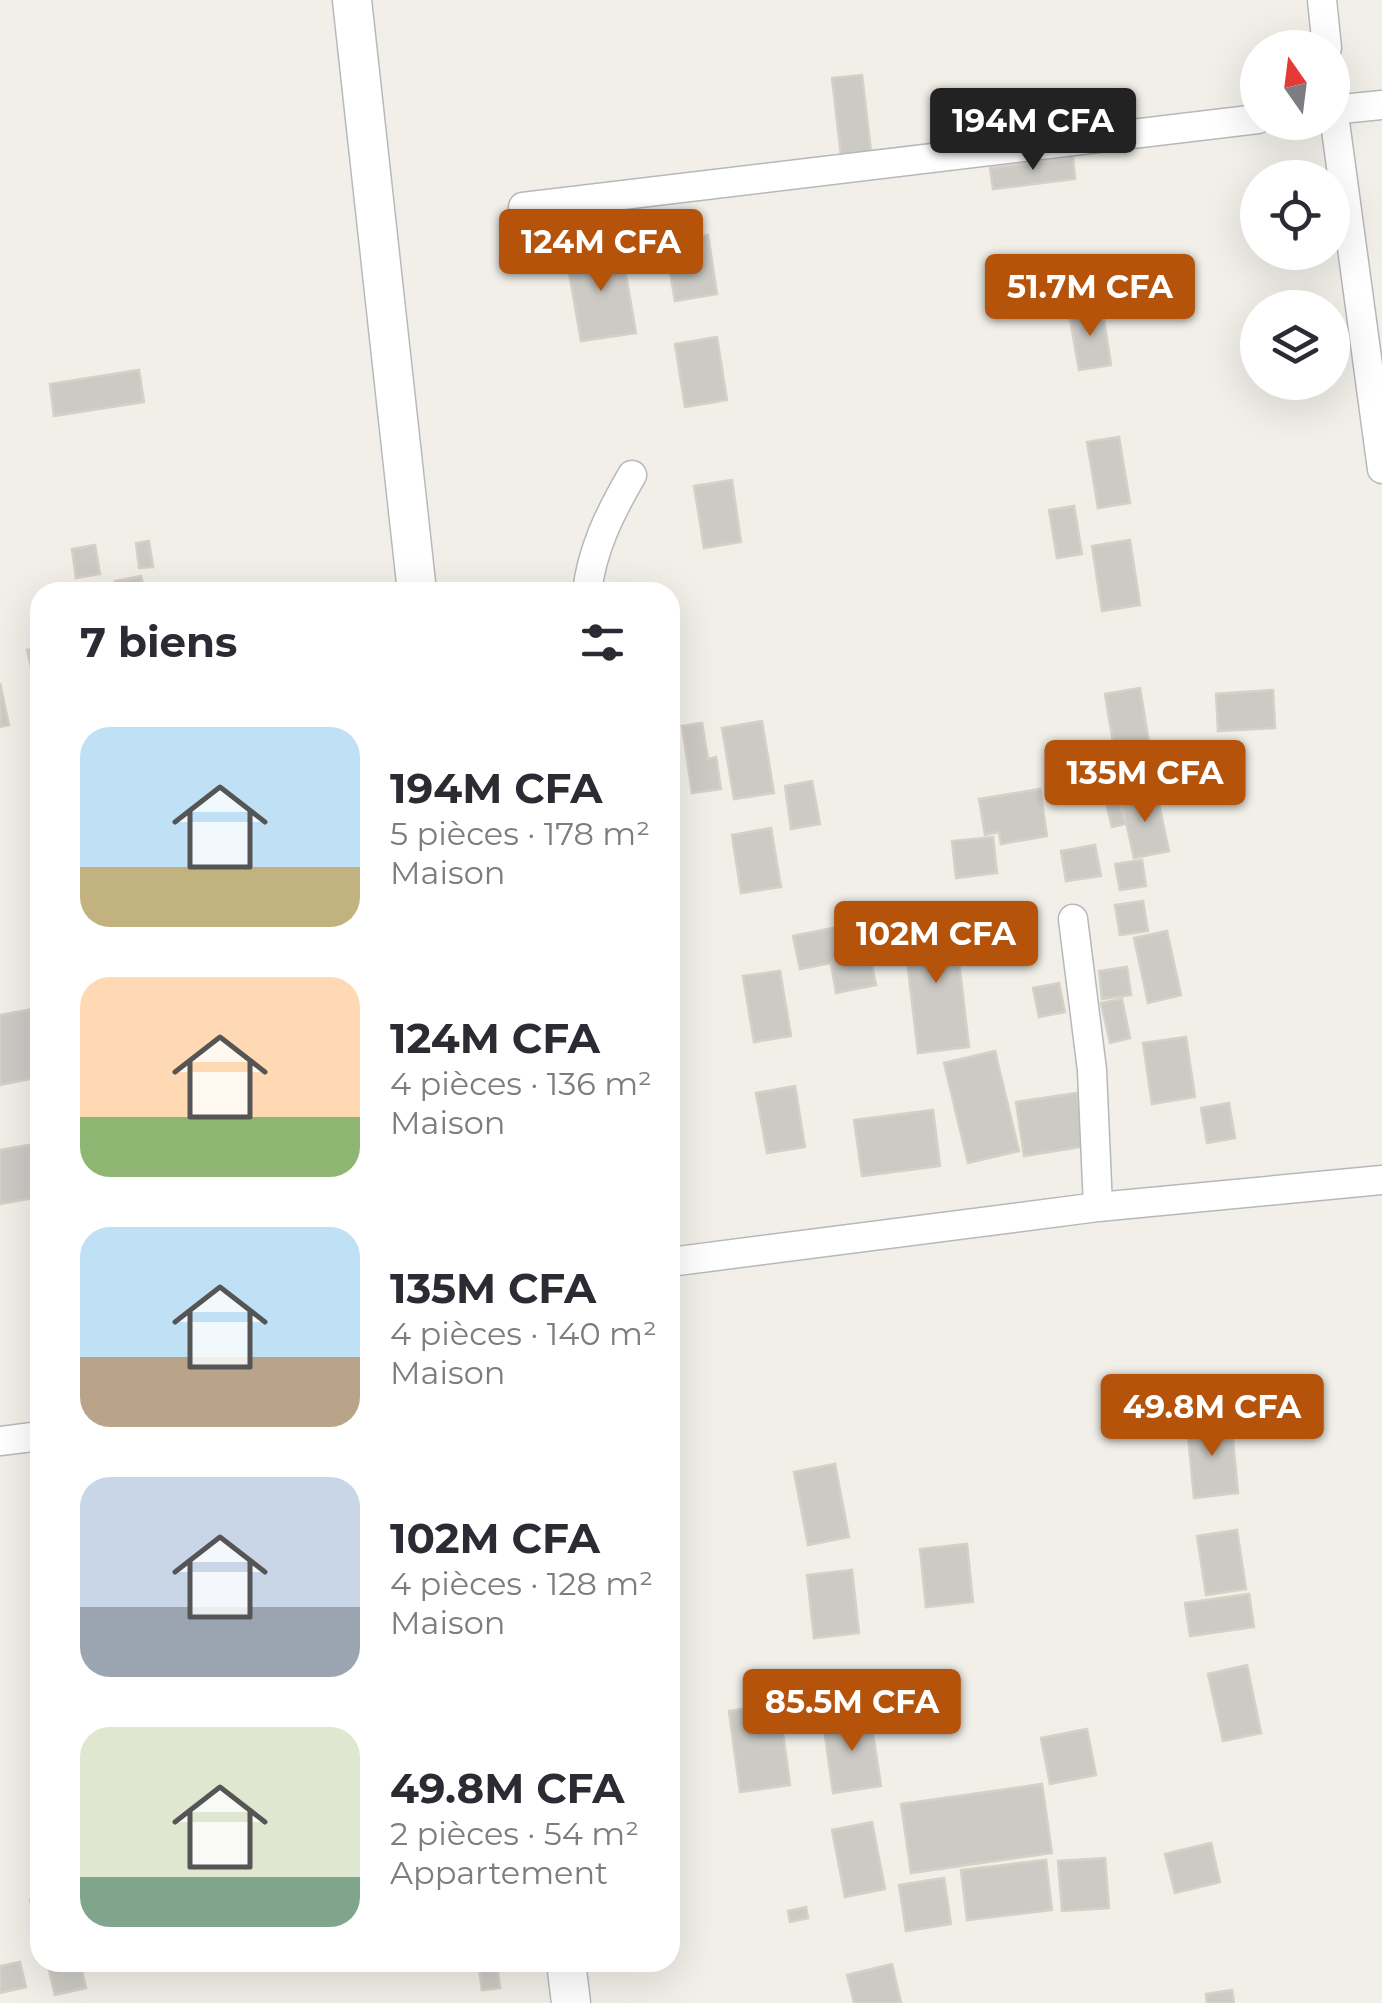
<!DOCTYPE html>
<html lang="fr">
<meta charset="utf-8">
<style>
:root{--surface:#fff;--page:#f2f2f3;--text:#2b2b33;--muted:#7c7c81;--accent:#b45309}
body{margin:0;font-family:Montserrat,sans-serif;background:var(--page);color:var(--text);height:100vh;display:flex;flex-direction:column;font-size:38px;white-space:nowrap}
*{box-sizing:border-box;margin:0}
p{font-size:32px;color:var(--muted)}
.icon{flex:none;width:55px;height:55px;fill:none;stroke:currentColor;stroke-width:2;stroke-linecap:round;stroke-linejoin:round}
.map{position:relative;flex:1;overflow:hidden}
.details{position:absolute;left:30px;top:582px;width:650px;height:1390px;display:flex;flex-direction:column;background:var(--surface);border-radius:30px;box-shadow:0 10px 40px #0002}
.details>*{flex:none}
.needle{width:65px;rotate:346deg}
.controls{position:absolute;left:1240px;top:30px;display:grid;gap:20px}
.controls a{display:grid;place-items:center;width:110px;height:110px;border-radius:50%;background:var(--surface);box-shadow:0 10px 40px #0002;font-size:50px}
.price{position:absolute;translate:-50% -85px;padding:0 22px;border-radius:10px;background:var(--accent);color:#fff;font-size:32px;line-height:65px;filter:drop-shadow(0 2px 5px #0008)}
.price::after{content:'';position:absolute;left:50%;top:60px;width:30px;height:22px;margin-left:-15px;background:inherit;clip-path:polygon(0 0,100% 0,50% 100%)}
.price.selected{background:#222;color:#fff}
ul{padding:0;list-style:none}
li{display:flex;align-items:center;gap:30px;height:250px;padding:0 50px}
li span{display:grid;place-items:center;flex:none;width:280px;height:200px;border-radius:30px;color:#555}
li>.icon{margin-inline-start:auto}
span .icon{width:120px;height:120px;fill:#fffc;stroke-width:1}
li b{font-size:42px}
h2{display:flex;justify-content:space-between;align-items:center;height:120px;padding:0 50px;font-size:42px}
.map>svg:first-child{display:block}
.building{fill:#cccac5;stroke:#d6d1c6;stroke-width:2.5}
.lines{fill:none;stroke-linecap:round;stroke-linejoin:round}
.street-casing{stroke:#b5b8bc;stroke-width:31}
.secondary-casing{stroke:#b6babf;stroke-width:41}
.street{stroke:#fff;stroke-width:28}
.secondary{stroke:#fff;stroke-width:38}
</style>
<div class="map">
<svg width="1382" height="2003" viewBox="0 0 1382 2003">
<rect width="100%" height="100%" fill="#f1efe8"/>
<path class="building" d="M862 75 872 160 842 164 832 78Z
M1073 158 1075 179 993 189 990 168Z
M708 235 717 294 675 301 665 243Z
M621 246 636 333 581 341 566 255Z
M1102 307 1111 365 1079 370 1069 313Z
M717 337 727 400 685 407 675 344Z
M139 370 144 402 54 416 50 384Z
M1119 437 1130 503 1098 508 1087 442Z
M732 480 741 542 704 548 694 486Z
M1074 506 1082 554 1057 558 1049 510Z
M1130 540 1140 605 1102 611 1092 546Z
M149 541 153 567 139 568 136 543Z
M95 545 100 574 76 578 72 549Z
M141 576 145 592H118L115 581Z
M40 647V704L27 650Z
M0 683 9 725 0 727Z
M1140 688 1151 755 1116 761 1105 694Z
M1273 690 1275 728 1218 731 1216 694Z
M762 721 774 793 734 799 722 728Z
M702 723 708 759 716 757 721 789 692 793 682 726Z
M812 781 820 824 791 829 785 786Z
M1040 789 1047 836 1001 844 999 832 985 835 979 799Z
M1156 791 1169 851 1134 858 1121 799Z
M1117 792 1125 824 1112 827 1104 795Z
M771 828 781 887 741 893 732 835Z
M993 837 997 873 956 878 952 841Z
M1095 845 1101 876 1066 881 1061 851Z
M1142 860 1146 886 1120 890 1115 864Z
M1143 901 1148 931 1120 935 1115 905Z
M954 920 969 1047 918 1053 903 926Z
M863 922 876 985 836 993 831 963 800 969 793 936Z
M1167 931 1181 995 1148 1003 1134 938Z
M1127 967 1131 995 1102 999 1099 971Z
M780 971 791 1036 754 1042 743 976Z
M1059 983 1065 1012 1039 1017 1033 988Z
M1122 999 1130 1038 1110 1043 1101 1003Z
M33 1009 40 1047V1077L0 1085V1015Z
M1186 1037 1195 1097 1152 1104 1143 1043Z
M995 1051 1019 1151 968 1163 944 1063Z
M795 1086 805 1147 767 1153 756 1093Z
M1077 1093 1086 1146 1024 1156 1016 1102Z
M1229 1103 1235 1138 1207 1143 1201 1108Z
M933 1110 940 1166 862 1176 854 1120Z
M40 1143V1197L0 1204V1150Z
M1231 1420 1238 1493 1194 1498 1187 1424Z
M835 1464 849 1537 808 1545 794 1472Z
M1237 1530 1246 1589 1206 1595 1197 1536Z
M967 1544 973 1602 926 1607 920 1549Z
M852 1570 859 1633 814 1638 807 1575Z
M1249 1594 1254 1627 1190 1636 1185 1603Z
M1247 1665 1261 1733 1223 1741 1208 1674Z
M779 1704 790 1785 740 1792 729 1711Z
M870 1714 881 1786 833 1793 823 1721Z
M1087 1729 1096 1775 1050 1784 1041 1738Z
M1042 1784 1052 1853 911 1873 901 1804Z
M872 1822 885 1889 845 1897 832 1830Z
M1211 1843 1220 1882 1175 1893 1165 1854Z
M1105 1858 1109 1908 1062 1911 1058 1861Z
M1046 1860 1052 1910 967 1920 961 1870Z
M944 1878 951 1924 906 1931 899 1885Z
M40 1898V1928H36L30 1900Z
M806 1907 808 1918 790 1922 788 1911Z
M20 1962 26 1987 0 1993V1966Z
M47 1962H80L86 1988 55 1995Z
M892 1964 901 2003H854L847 1975Z
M497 1966 500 1988 482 1990 479 1968Z
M1232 1990 1234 2003H1207L1206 1994Z"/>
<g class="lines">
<g class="street-casing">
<path id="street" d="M1322 0 1327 48
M1332 100 1382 469
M1332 110 1382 105
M523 207 1258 119
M587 592C592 549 610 513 632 475
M1073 919 1092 1070 1098 1207
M670 1262 1098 1207 1382 1180
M0 1441 40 1436"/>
</g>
<g class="secondary-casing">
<path id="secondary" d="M352 0 417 592
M566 1962 571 2003"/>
</g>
<use href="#street" class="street"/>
<use href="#secondary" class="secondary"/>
</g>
</svg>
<div class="controls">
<a><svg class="needle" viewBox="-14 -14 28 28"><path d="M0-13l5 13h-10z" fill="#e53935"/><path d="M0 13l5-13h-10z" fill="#7c7c81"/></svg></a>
<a><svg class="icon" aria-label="locate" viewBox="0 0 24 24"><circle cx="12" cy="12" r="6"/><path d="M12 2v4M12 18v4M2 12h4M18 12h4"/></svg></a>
<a><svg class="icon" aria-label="layers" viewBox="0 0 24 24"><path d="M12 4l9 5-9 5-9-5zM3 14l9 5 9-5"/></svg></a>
</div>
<b class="price selected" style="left:1033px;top:173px">194M CFA</b>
<b class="price" style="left:601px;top:294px">124M CFA</b>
<b class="price" style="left:1090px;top:339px">51.7M CFA</b>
<b class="price" style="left:1145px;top:825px">135M CFA</b>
<b class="price" style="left:936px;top:986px">102M CFA</b>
<b class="price" style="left:1212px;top:1459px">49.8M CFA</b>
<b class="price" style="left:852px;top:1754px">85.5M CFA</b>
<section class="details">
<h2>7 biens<svg class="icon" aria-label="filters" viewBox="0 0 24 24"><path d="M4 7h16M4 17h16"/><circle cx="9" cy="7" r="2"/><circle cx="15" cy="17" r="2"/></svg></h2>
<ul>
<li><span style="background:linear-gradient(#bfe0f5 70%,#c2b280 0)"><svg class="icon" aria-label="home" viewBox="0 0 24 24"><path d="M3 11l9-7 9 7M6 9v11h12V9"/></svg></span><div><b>194M CFA</b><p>5 pièces · 178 m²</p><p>Maison</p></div></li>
<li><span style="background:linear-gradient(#ffd9b3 70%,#8fb573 0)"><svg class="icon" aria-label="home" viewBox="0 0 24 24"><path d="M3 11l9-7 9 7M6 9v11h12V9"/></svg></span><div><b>124M CFA</b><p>4 pièces · 136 m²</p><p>Maison</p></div></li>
<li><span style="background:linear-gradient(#bfe0f5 65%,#b9a48a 0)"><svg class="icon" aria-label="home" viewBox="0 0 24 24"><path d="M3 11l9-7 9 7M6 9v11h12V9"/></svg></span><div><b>135M CFA</b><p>4 pièces · 140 m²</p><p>Maison</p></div></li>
<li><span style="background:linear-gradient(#c9d6e8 65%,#9aa5b1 0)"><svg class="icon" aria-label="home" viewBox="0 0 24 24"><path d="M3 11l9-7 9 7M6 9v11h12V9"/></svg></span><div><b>102M CFA</b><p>4 pièces · 128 m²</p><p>Maison</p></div></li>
<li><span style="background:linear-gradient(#dfe7d0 75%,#7fa58c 0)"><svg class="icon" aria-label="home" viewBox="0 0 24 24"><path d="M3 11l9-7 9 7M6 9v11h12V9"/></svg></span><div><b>49.8M CFA</b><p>2 pièces · 54 m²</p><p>Appartement</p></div></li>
</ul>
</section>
</div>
